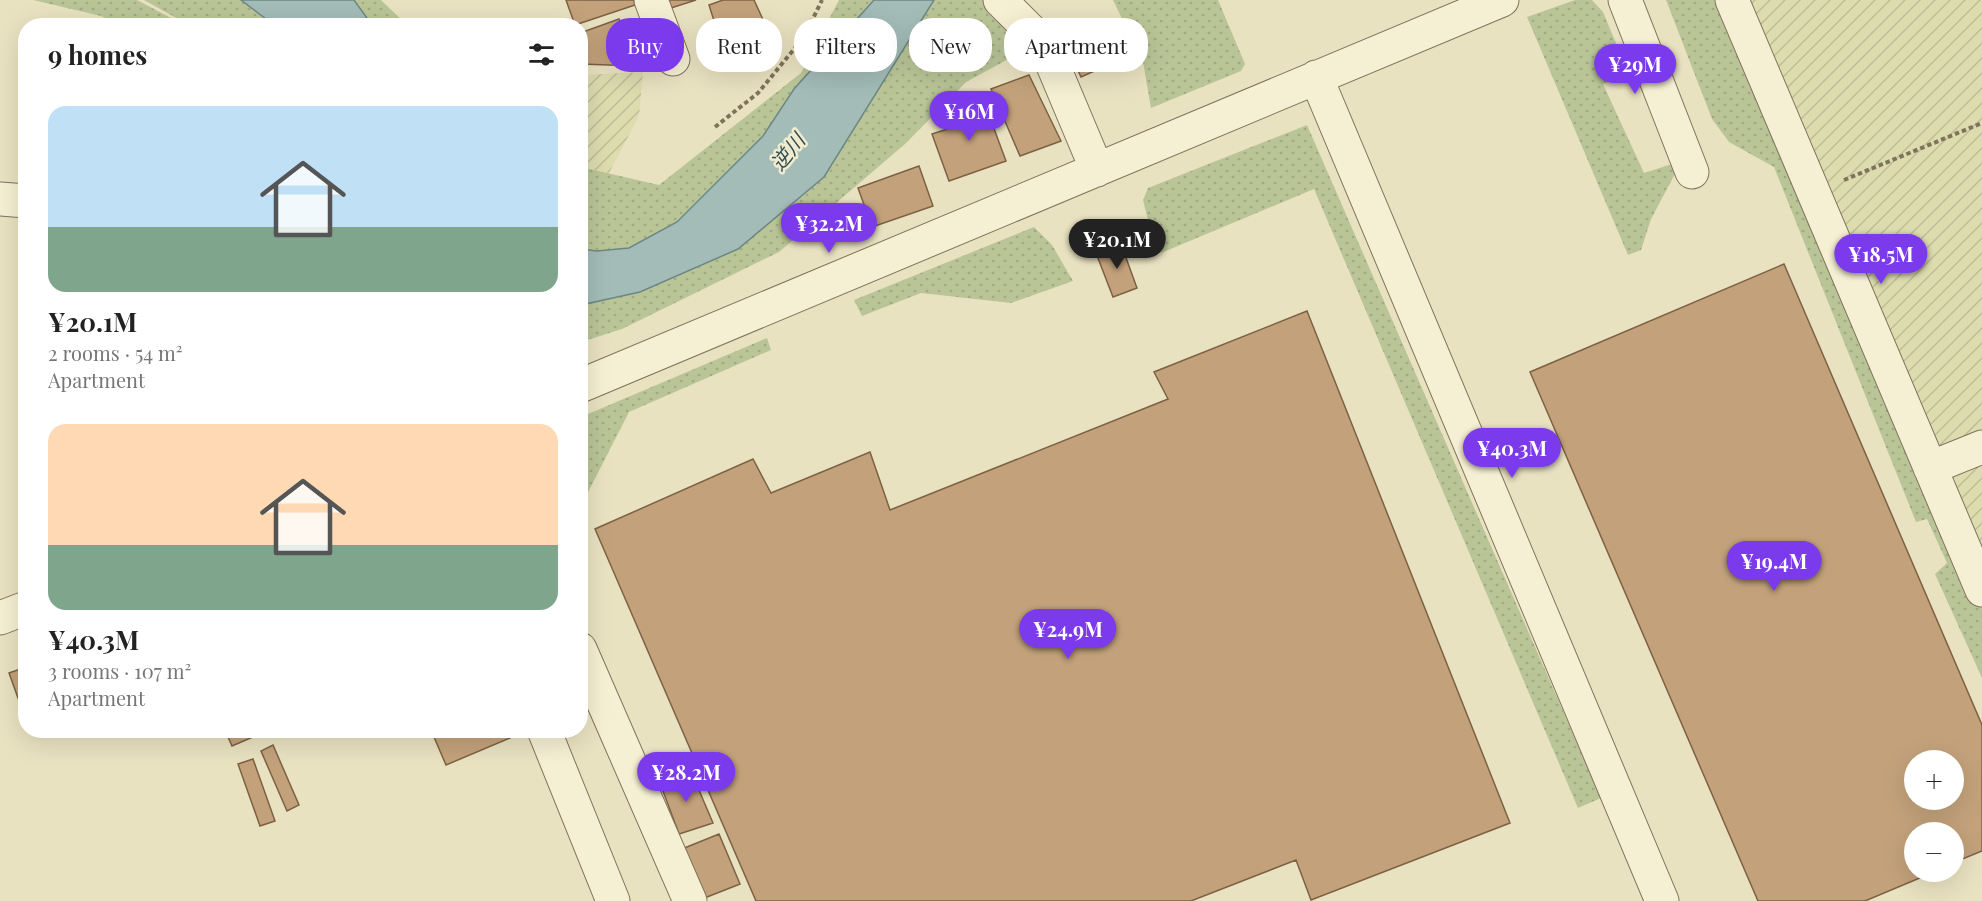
<!DOCTYPE html>
<meta charset="utf-8">
<style>
:root{--surface:#fff;--page:#f6f6f6;--text:#222;--muted:#767676;--accent:#7c3aed}
body{margin:0;font-family:"Playfair Display","Noto Sans JP",serif;background:var(--page);color:var(--text);height:100vh;display:flex;flex-direction:column;font-size:22px;white-space:nowrap}
*{box-sizing:border-box;margin:0}
p{font-size:20px;color:var(--muted)}
.icon{flex:none;width:33px;height:33px;fill:none;stroke:currentColor;stroke-width:2;stroke-linecap:round;stroke-linejoin:round}
.map{position:relative;flex:1;overflow:hidden}
.panel{position:absolute;left:18px;top:18px;width:570px;height:720px;display:flex;flex-direction:column;background:var(--surface);border-radius:24px;box-shadow:0 6px 24px #0002}
.panel>*{flex:none}
.top-card{position:absolute;left:606px;top:18px;width:570px;height:54px;display:flex;gap:12px}
.controls{position:absolute;left:1904px;top:750px;display:grid;gap:12px}
.controls a{display:grid;place-items:center;width:60px;height:60px;border-radius:50%;background:var(--surface);box-shadow:0 6px 24px #0002;font-size:30px}
.price{position:absolute;translate:-50% -51px;padding:0 14px;border-radius:21px;background:var(--accent);color:#fff;font-size:20px;line-height:39px;filter:drop-shadow(0 2px 3px #0008)}
.price::after{content:'';position:absolute;left:50%;top:36px;width:18px;height:14px;margin-left:-9px;background:inherit;clip-path:polygon(0 0,100% 0,50% 100%)}
.price.on{background:#222;color:#fff}
ul{padding:0;list-style:none}
li{display:grid;align-content:center;gap:12px;height:318px;padding:0 30px}
li span{display:grid;place-items:center;height:186px;border-radius:18px;color:#555}
li>.icon{margin-inline-start:auto}
span .icon{width:108px;height:108px;fill:#fffc;stroke-width:1}
li b{font-size:26px}
h2{display:flex;justify-content:space-between;align-items:center;height:72px;padding:0 30px;font-size:26px}
.pill{padding:0 21px;border-radius:24px;background:var(--surface);box-shadow:0 6px 24px #0002;font-size:21px;line-height:54px}
.pill.on{background:var(--accent);color:#fff}
.map>svg:first-child{display:block}
.farmland{fill:url(#farmland-furrows)}
.grass{fill:url(#grass-dots)}
.water{fill:#a3bcb7;stroke:#6c8885;stroke-width:1.5}
.building{fill:#c3a27b;stroke:#7d6143;stroke-width:1.5;fill-rule:evenodd}
.lines{fill:none;stroke-linecap:round;stroke-linejoin:round}
.minor-casing{stroke:#80735b;stroke-width:35}
.path{stroke:#80735b;stroke-width:4;stroke-dasharray:4.5 3;stroke-linecap:butt}
.minor{stroke:#f5efd3;stroke-width:33}
.labels{text-anchor:middle;stroke-width:5;stroke-linejoin:round;paint-order:stroke}
.water-label{font-size:20px;font-style:italic;fill:#2e4e50;stroke:#f1ebd0}
</style>
<div class="map">
<svg width="1982" height="901" viewBox="0 0 1982 901">
<defs>
<pattern id="farmland-furrows" width="10" height="10" patternUnits="userSpaceOnUse" patternTransform="scale(1.5)"><rect width="10" height="10" fill="#dddcaf"/><path d="M-1 1l2-2M0 10L10 0M9 11l2-2" fill="none" stroke="#bebd96"/></pattern>
<pattern id="grass-dots" width="8" height="8" patternUnits="userSpaceOnUse" patternTransform="scale(1.5)"><rect width="8" height="8" fill="#bac597"/><path d="M2 2h.1M6 6h.1" fill="none" stroke="#a0a982" stroke-width="1.8" stroke-linecap="round"/></pattern>
</defs>
<rect width="100%" height="100%" fill="#e9e2c1"/>
<path class="farmland" d="M1748 0H1982V431L1937 450Z
M643 72 639 116 609 173 581 167V75Z
M1982 461V556L1948 475Z"/>
<path class="grass" d="M33 0H137L184 25H121L101 16Z
M144 0H381L407 25H189Z
M839 0H1016L1014 56 966 82 905 144 779 252 622 329 581 342V167L659 185 801 73Z
M1113 0H1218L1245 64 1241 71 1151 108 1143 62Z
M1575 0H1592L1603 12 1629 74 1603 84 1644 173 1672 164 1675 174 1651 219 1641 250 1628 255 1527 17Z
M1666 0H1715L1982 608V678L1935 574 1947 563 1927 519 1916 522 1774 167 1729 142 1712 119Z
M1307 125 1601 798 1578 808 1314 189 1161 253 1150 228 1143 200 1148 188Z
M1034 227 1052 245 1073 281 1011 303 921 293 862 316 854 300Z
M767 338 771 350 629 412 581 506V417Z"/>
<path class="water" d="M241 0H354L372 25H274Z
M874 0H934L824 177 738 249 640 292 581 305V249L597 251 629 248 677 222 763 136 794 89Z"/>
<path class="building" d="M566 0H634L635 5 575 25Z
M669 0H696L671 8Z
M723 0H754L766 26 721 43 709 5Z
M619 19 637 66 580 64V33Z
M1116 27 1128 56 1081 77 1068 49Z
M1029 75 1061 141 1020 156 991 89Z
M983 99 1006 161 949 181 932 134 954 127 949 111Z
M919 166 933 206 872 227 858 188Z
M1121 244 1137 288 1113 297 1096 253Z
M1784 264 1982 725V851L1953 863V832H1914V872H1934L1865 901H1758L1530 372ZM1914 760H1953V800H1914Z
M1307 311 1510 823 1311 900 1296 860 1191 901H756L595 529 753 459 771 493 870 452 890 510 1168 399 1154 372Z
M26 667V708L22 709 9 673Z
M225 730H269L232 746Z
M431 730H507L510 738 446 765Z
M273 745 299 805 287 811 261 751Z
M253 759 275 821 260 826 238 764Z
M690 769 713 823 679 834 660 783Z
M719 834 740 884 702 899 682 849Z"/>
<g class="lines">
<g class="minor-casing">
<path id="minor" d="M651 0 673 59
M1000 0 1044 44 1097 170
M1625 0 1692 172
M1732 0 1982 590
M1316 77 1662 901
M0 199 26 201
M580 386 1502 0
M1930 468 1982 447
M0 618 26 608
M580 649 690 901
M544 730 613 901"/>
</g>
<path class="path" d="M715 127 758 93 804 37 822 0
M1844 180 1982 123"/>
<use href="#minor" class="minor"/>
</g>
<g class="labels">
<g class="water-label">
<text transform="translate(788 152) rotate(-51)" y="7">逆川</text>
</g>
</g>
</svg>
<div class="controls">
<a>+</a>
<a>−</a>
</div>
<b class="price" style="left:1635px;top:95px">¥29M</b>
<b class="price" style="left:969px;top:142px">¥16M</b>
<b class="price" style="left:829px;top:254px">¥32.2M</b>
<b class="price on" style="left:1117px;top:270px">¥20.1M</b>
<b class="price" style="left:1881px;top:285px">¥18.5M</b>
<b class="price" style="left:1512px;top:479px">¥40.3M</b>
<b class="price" style="left:1774px;top:592px">¥19.4M</b>
<b class="price" style="left:1068px;top:660px">¥24.9M</b>
<b class="price" style="left:686px;top:803px">¥28.2M</b>
<div class="top-card">
<a class="pill on">Buy</a>
<a class="pill">Rent</a>
<a class="pill">Filters</a>
<a class="pill">New</a>
<a class="pill">Apartment</a>
</div>
<section class="panel">
<h2>9 homes<svg class="icon" aria-label="filters" viewBox="0 0 24 24"><path d="M4 7h16M4 17h16"/><circle cx="9" cy="7" r="2"/><circle cx="15" cy="17" r="2"/></svg></h2>
<ul>
<li><span style="background:linear-gradient(#bfe0f5 65%,#7fa58c 0)"><svg class="icon" aria-label="home" viewBox="0 0 24 24"><path d="M3 11l9-7 9 7M6 9v11h12V9"/></svg></span><div><b>¥20.1M</b><p>2 rooms · 54 m²</p><p>Apartment</p></div></li>
<li><span style="background:linear-gradient(#ffd9b3 65%,#7fa58c 0)"><svg class="icon" aria-label="home" viewBox="0 0 24 24"><path d="M3 11l9-7 9 7M6 9v11h12V9"/></svg></span><div><b>¥40.3M</b><p>3 rooms · 107 m²</p><p>Apartment</p></div></li>
</ul>
</section>
</div>
